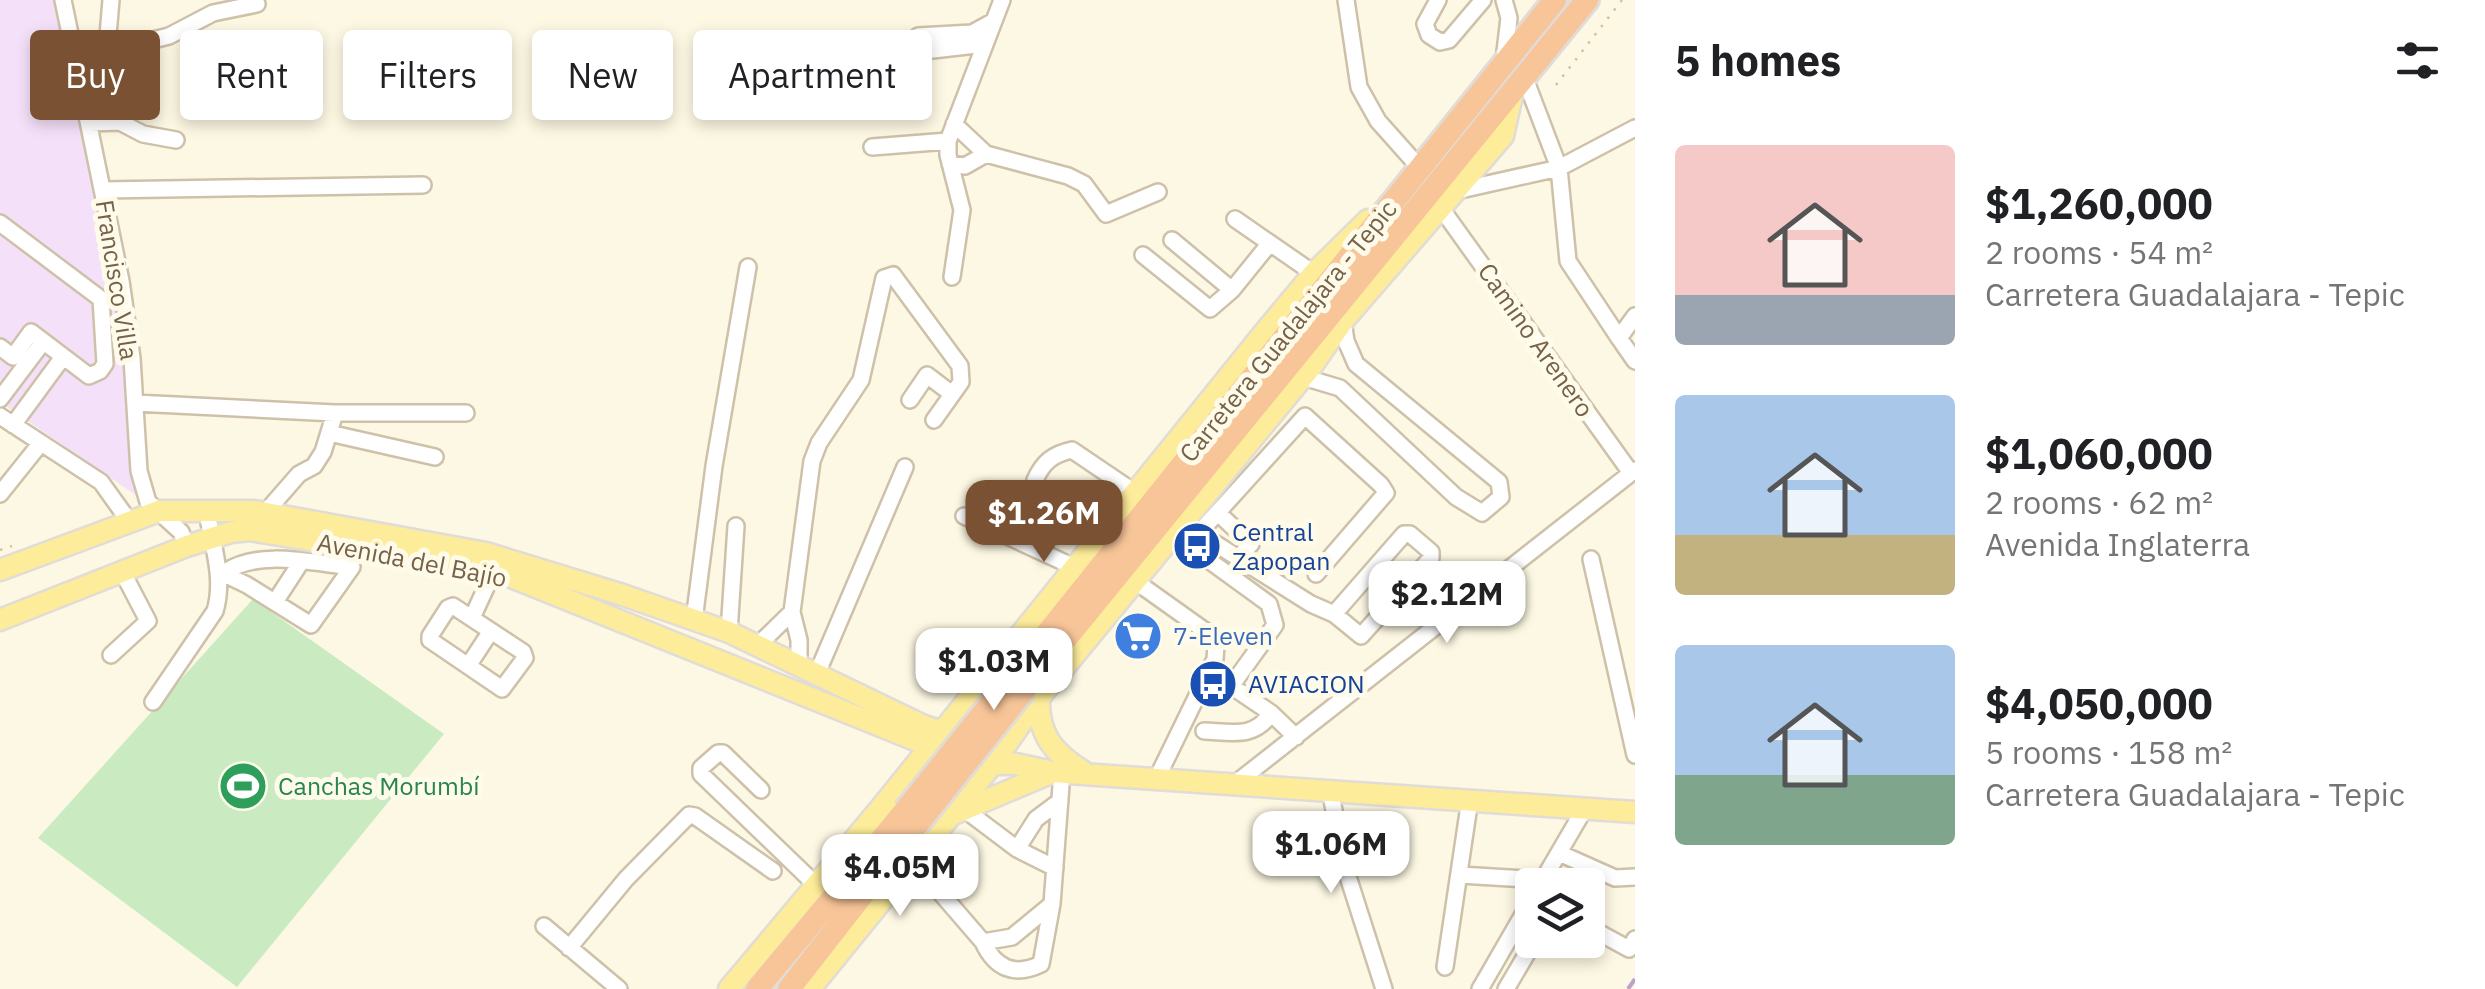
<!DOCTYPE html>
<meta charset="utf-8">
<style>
:root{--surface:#fff;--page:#f6f6f6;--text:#202124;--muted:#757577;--accent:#7b5133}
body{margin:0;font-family:"IBM Plex Sans",sans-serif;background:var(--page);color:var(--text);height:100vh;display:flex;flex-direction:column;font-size:38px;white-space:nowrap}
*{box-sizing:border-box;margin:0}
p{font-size:32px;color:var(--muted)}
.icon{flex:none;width:55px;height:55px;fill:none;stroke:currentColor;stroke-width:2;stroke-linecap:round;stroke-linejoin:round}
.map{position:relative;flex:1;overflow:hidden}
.drawer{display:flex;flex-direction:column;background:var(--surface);width:850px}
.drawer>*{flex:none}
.hud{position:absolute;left:30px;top:30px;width:950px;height:90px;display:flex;gap:20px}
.controls{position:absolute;left:1515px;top:868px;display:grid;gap:20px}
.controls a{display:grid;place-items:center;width:90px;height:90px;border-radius:10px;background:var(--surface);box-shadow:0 5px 15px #0003;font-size:50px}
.price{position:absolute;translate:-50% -85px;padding:0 22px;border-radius:20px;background:#fff;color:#222;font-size:32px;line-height:65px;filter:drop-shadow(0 2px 5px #0008)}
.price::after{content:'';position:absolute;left:50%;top:60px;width:30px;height:22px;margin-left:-15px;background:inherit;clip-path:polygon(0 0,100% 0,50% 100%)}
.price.selected{background:var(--accent);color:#fff}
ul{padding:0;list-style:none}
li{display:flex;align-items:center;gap:30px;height:250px;padding:0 40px}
li span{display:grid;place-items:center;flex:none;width:280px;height:200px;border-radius:10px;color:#555}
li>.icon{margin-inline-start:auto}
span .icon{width:120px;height:120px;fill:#fffc;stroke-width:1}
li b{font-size:42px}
h2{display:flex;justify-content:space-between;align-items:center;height:120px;padding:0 40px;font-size:42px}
.chip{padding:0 35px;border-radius:10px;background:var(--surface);box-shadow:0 5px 15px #0003;font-size:35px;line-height:90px}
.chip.selected{background:var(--accent);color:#fff}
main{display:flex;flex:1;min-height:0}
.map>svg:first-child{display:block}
.education{fill:#f5e0f9}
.green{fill:#caebc2}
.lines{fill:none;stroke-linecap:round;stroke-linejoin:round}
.minor-casing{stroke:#cec1aa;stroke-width:20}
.major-casing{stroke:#e1dcd7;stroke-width:25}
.highway-casing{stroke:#e1dcd7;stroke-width:28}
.path{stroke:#d8c09e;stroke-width:2.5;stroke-dasharray:2.5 8;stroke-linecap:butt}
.minor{stroke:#fff;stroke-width:15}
.major{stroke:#fdec9a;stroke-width:20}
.highway{stroke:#f8c599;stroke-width:22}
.rail{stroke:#bda2c6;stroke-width:4;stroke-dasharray:15 10;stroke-linecap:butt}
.highway-bridge-casing{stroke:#e1dcd7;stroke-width:28;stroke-linecap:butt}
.highway-bridge{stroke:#f8c599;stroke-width:22}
.labels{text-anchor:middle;stroke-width:10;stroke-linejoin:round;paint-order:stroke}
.street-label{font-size:25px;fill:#766249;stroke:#fffbea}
.transit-label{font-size:25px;fill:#164399;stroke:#fffbea;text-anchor:start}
.shop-label{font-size:25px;fill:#366cbe;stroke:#fffbea;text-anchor:start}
.leisure-label{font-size:25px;fill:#27864d;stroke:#fffbea;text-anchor:start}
</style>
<main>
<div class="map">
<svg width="1635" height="989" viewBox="0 0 1635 989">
<rect width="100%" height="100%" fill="#fdf8e3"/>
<path class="education" d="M0 0H61L131 353 137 496 0 402Z"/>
<path class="green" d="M253 599 444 734 237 987 38 838Z"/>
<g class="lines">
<g class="minor-casing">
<path id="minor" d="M63 0 121 281 132 358 139 471 148 502 181 532 187 546
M1346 0 1359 87 1378 121 1419 167
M1438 0 1425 24 1429 35 1440 42 1449 40 1483 0
M918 36 972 33 994 21
M107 47 111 0
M74 54 145 42 169 36 213 13 257 4
M863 58 985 44
M1504 60 1509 18 1504 0
M1524 76 1559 168 1568 261 1619 338 1635 316
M89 123 120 122 143 134 176 140
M954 124 986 154 1068 176 1084 184 1106 214 1158 192
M872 147 948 141
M950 164 965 166 986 154
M103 190 423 185
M1456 191 1559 168 1635 128
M1441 208 1631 473
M1235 219 1319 277
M0 223 101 299 105 364 100 371 89 376 31 332 13 357 0 347
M1172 240 1232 290 1270 243
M1143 255 1210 309 1232 290
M952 277 962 210 948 155V141L1002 0
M1619 338 1635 361
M1303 377 1340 388 1456 497 1482 513 1501 497 1499 482 1356 364 1346 341 1343 321
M0 399 43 342
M910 400 927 375 952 394
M135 403 335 413H466
M0 416 101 482 129 521
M13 425 63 357
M329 433 435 457
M0 494 40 444
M265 513 299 474 314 466 323 452 335 413
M1218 513 1251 544 1239 557
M964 516 1074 567
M1183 523 1311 604 1334 614 1361 636 1431 558V552L1410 534H1404L1334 614
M1199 533 1305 416 1381 485 1386 493 1316 574
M1174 535 1269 604 1275 625 1234 682V688L1271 713 1296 737
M1094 542 1037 490 1035 480C1043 462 1053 454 1072 450L1134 492
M1591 559 1635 755
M218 571 247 585 311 625 352 567C312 563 260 549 225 572
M1135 581 1208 633 1216 645 1215 659 1157 778
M275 602 301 562
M453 606 523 652 525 658 502 689 430 640V636L448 608Z
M472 618 494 570
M694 620 714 466 748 267
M729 632 736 526
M757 646 792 612
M111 655 148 621 123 573
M799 665V640L792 612 812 461 819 443 861 380 884 278 893 275 960 366 961 382 934 420
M468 666 491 631
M816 676 905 467
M153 702 215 611C225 578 212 544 207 512
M1204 731C1231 732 1255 739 1271 713
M1236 783 1635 470
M1330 789 1344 864 1384 989
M761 790 723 753H718L701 768V774L816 885
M964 809 1017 849 1036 819 1060 801
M1017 849 1055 868
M1559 853 1615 878 1635 877
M914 862 983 942 1012 937 1052 904 1062 772
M1460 875 1544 880
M1540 885 1585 808
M1567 885 1573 882 1577 885
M1588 894 1592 903 1588 909
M544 926 619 989
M1596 931 1629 949 1635 939
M983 942C995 968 1014 977 1041 964L1052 904
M569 948 626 879 689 815 695 816 773 871
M1445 967 1470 799
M1480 989 1532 899
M1506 989 1535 940"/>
</g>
<g class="major-casing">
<path id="major" d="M0 570 159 511H255L486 553 623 595 729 632 924 726 976 743
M0 620 187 546 231 532 249 530 494 570 930 746 993 764H1016L1053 772 1635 812
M1037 699 1039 698C1038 736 1054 753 1084 772
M956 813 1053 772
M729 989 879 810 1267 329 1313 274 1368 220
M810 989 991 766 1039 698 1312 366 1343 321 1503 136 1513 91"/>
</g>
<g class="highway-casing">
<path id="highway" d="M1012 677 1555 0
M1025 689 1587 0
M757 989 905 811
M789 989 917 825"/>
</g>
<path class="path" d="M1556 85 1622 0
M0 550 12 546"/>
<use href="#minor" class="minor"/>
<use href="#major" class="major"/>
<use href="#highway" class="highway"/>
<path class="rail" d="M1628 989 1635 979"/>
<g class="highway-bridge-casing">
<path id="highway-bridge" d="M905 811 1012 677
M917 825 1025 689"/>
</g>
<use href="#highway-bridge" class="highway-bridge"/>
</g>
<defs>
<g id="bus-disc" transform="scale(2.5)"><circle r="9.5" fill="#1a4fb4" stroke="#fffbea"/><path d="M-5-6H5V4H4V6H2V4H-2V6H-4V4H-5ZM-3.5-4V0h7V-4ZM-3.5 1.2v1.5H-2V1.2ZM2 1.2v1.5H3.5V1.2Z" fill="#fff"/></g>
<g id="supermarket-disc" transform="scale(2.5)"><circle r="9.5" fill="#3f7fe0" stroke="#fffbea"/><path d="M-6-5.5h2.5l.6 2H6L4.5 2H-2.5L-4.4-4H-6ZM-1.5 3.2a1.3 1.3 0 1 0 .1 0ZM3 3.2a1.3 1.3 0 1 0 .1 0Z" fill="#fff"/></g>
<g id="stadium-disc" transform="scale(2.5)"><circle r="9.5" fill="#2e9e5b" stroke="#fffbea"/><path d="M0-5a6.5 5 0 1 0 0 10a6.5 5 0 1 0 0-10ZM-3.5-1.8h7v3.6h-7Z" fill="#fff"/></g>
</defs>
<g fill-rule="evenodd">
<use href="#bus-disc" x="1197" y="546"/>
<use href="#supermarket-disc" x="1138" y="636"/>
<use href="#bus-disc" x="1213" y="684"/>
<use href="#stadium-disc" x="243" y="786"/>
</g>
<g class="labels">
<g class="street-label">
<text transform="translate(117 280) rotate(81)" y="9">Francisco Villa</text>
<text transform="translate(1288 331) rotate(-51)" y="9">Carretera Guadalajara - Tepic</text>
<text transform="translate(1536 340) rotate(55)" y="9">Camino Arenero</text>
<text transform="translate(412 560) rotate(11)" y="9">Avenida del Bajío</text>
</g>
<g class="transit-label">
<text x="1232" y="541">Central<tspan x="1232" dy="29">Zapopan</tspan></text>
<text x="1248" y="693">AVIACION</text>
</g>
<g class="shop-label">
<text x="1173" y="645">7-Eleven</text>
</g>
<g class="leisure-label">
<text x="278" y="795">Canchas Morumbí</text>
</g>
</g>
</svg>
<div class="controls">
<a><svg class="icon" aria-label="layers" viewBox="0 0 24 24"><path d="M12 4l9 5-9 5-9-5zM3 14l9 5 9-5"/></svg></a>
</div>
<b class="price selected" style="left:1044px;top:565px">$1.26M</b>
<b class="price" style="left:1447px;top:646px">$2.12M</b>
<b class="price" style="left:994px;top:713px">$1.03M</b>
<b class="price" style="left:1331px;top:896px">$1.06M</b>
<b class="price" style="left:900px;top:919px">$4.05M</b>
<div class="hud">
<a class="chip selected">Buy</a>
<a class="chip">Rent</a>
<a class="chip">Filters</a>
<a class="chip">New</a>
<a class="chip">Apartment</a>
</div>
</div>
<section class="drawer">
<h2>5 homes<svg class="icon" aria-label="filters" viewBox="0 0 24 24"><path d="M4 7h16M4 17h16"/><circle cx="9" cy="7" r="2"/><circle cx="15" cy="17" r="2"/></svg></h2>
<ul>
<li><span style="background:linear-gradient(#f6c9c9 75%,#9aa5b1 0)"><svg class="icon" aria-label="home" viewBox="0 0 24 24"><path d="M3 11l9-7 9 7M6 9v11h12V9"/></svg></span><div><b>$1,260,000</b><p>2 rooms · 54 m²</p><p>Carretera Guadalajara - Tepic</p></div></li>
<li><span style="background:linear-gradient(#a9c7e8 70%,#c2b280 0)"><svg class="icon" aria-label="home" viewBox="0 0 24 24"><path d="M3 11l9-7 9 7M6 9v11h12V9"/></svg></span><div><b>$1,060,000</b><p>2 rooms · 62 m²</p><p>Avenida Inglaterra</p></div></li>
<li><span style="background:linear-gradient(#a9c7e8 65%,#7fa58c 0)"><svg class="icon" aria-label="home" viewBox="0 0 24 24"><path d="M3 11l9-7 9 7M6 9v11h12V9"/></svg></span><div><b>$4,050,000</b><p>5 rooms · 158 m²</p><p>Carretera Guadalajara - Tepic</p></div></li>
</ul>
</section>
</main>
